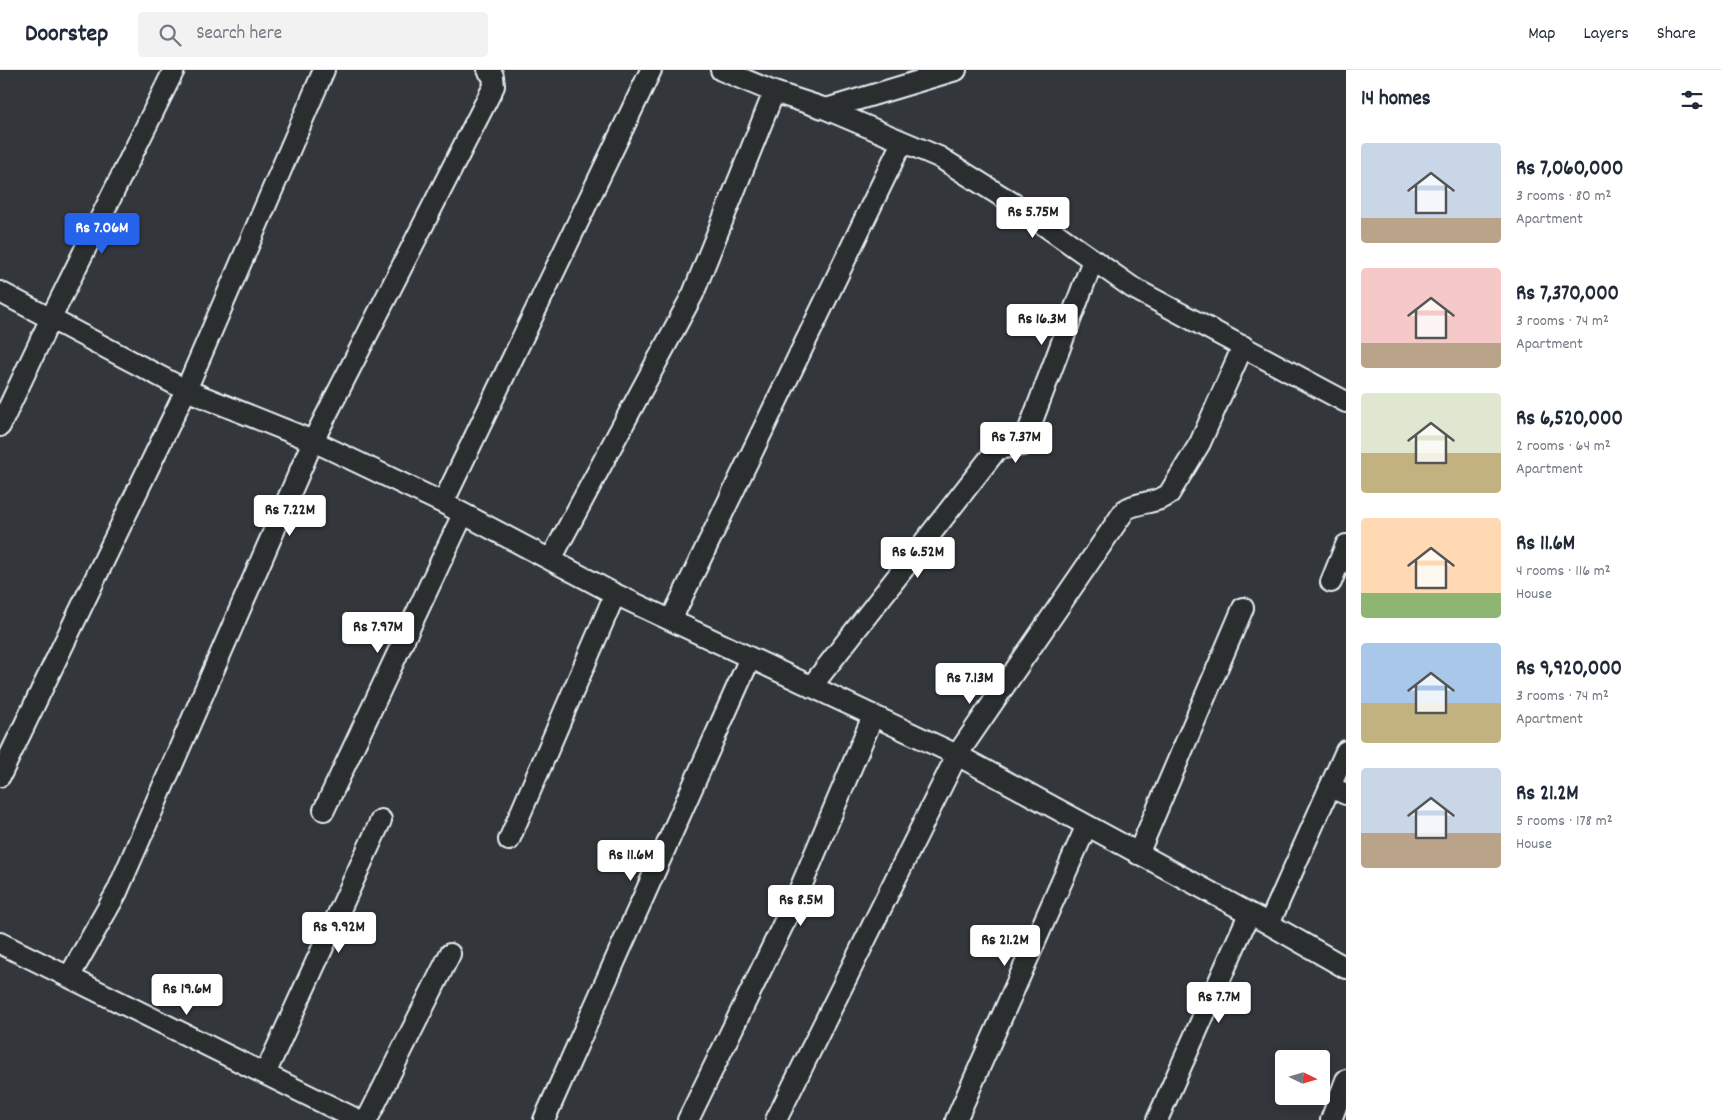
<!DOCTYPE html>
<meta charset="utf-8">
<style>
:root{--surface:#fff;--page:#f2f2f3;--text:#1f2937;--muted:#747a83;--line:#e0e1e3;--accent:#2563eb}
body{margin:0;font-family:Dekko,sans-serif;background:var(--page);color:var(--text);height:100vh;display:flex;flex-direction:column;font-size:19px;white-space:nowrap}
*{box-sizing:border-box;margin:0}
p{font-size:16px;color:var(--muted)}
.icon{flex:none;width:28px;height:28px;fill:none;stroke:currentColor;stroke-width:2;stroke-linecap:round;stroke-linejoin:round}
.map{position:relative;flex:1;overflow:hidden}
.drawer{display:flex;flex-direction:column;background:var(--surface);width:375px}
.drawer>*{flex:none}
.needle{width:32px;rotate:95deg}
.controls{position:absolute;left:1275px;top:980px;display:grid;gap:10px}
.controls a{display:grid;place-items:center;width:55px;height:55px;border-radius:5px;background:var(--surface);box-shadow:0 2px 12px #0003;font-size:25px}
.price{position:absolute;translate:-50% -42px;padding:0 11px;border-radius:5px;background:#fff;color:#222;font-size:16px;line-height:32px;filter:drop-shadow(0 1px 2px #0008)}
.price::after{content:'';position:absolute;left:50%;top:30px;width:15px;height:11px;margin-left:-8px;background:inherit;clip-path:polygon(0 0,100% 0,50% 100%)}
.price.current{background:var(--accent);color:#fff}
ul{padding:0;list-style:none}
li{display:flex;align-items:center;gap:15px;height:125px;padding:0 15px}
li span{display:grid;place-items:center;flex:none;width:140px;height:100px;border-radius:5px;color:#555}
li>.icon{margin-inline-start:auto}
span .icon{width:60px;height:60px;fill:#fffc;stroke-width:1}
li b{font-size:21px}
h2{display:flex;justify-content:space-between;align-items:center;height:60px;padding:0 15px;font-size:21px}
header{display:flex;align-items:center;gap:30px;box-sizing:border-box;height:70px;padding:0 25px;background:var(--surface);border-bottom:1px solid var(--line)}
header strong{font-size:24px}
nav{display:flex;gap:28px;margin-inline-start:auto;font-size:18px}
.search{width:350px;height:45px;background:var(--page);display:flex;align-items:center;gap:12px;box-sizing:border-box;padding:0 18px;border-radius:5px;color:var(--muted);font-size:19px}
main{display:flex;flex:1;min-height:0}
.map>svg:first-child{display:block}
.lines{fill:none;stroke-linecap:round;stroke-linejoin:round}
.minor-casing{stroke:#e8f1f8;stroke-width:24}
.minor{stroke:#2a2d2e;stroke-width:20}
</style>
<header>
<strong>Doorstep</strong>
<div class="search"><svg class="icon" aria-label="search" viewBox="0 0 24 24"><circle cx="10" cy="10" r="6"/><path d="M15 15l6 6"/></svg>Search here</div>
<nav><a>Map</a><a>Layers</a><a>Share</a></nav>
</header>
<main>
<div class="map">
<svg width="1346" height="1050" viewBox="0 0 1346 1050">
<rect width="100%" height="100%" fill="#33363b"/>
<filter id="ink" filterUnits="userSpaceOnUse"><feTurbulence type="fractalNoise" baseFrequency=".02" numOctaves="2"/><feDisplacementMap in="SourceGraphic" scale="10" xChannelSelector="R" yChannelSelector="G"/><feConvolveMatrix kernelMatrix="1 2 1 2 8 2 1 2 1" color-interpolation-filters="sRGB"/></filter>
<g filter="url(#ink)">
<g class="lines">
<g class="minor-casing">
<path id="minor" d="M721 0 774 22 826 39 939 87 1014 134 1133 218 1346 332
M826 39 956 0
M0 222 186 320 313 371 443 433 615 524 957 685 1269 854 1346 898
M0 356 51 248 174 0
M443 433 651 0
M551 489 693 224 774 22
M1331 512 1346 475
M671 550 902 72
M811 617 997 379 1023 375 1093 190
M0 706 186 320 324 0
M1330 717 1346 724
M324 740 463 444
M509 770 615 524
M1138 784 1243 538
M1269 854 1346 681
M0 873 358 1050
M69 907 117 822 313 371 494 16 493 6 488 0
M265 1004 381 750
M367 1050 450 884
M544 1050 750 588
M688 1050 797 826 873 646
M776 1050 957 685 1125 440C1138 431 1157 434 1169 424L1200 373 1243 276
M956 1050 1086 757
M1157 1050 1249 844
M1331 1050 1346 1010"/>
</g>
<use href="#minor" class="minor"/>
</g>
</g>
</svg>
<div class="controls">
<a><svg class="needle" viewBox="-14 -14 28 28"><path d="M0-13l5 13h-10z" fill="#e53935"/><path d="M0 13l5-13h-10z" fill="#747a83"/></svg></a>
</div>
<b class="price" style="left:1033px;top:169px">Rs 5.75M</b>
<b class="price current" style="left:102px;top:185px">Rs 7.06M</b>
<b class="price" style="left:1042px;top:276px">Rs 16.3M</b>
<b class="price" style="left:1016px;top:394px">Rs 7.37M</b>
<b class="price" style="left:290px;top:467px">Rs 7.22M</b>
<b class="price" style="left:918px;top:509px">Rs 6.52M</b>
<b class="price" style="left:378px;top:584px">Rs 7.97M</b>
<b class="price" style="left:970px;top:635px">Rs 7.13M</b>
<b class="price" style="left:631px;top:812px">Rs 11.6M</b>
<b class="price" style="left:801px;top:857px">Rs 8.5M</b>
<b class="price" style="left:339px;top:884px">Rs 9.92M</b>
<b class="price" style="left:1005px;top:897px">Rs 21.2M</b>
<b class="price" style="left:187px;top:946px">Rs 19.6M</b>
<b class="price" style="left:1219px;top:954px">Rs 7.7M</b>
</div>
<section class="drawer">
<h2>14 homes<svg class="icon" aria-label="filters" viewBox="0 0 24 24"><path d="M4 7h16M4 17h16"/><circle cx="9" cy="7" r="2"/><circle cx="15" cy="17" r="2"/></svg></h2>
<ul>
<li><span style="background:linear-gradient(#c9d6e8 75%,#b9a48a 0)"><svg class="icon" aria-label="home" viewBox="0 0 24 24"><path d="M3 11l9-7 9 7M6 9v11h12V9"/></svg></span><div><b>Rs 7,060,000</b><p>3 rooms · 80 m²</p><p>Apartment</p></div></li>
<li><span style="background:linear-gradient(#f6c9c9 75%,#b9a48a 0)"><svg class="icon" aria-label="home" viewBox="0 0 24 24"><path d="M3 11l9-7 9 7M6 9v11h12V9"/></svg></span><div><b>Rs 7,370,000</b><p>3 rooms · 74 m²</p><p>Apartment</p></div></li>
<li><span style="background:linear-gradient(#dfe7d0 60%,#c2b280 0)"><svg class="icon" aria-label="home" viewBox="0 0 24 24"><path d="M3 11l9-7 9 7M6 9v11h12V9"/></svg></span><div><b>Rs 6,520,000</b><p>2 rooms · 64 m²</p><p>Apartment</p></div></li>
<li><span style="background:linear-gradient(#ffd9b3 75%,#8fb573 0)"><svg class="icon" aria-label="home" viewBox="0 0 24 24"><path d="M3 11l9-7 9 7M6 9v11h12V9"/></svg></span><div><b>Rs 11.6M</b><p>4 rooms · 116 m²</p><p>House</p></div></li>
<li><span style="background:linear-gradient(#a9c7e8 60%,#c2b280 0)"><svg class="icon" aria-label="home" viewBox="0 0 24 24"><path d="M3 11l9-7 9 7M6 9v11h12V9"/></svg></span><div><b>Rs 9,920,000</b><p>3 rooms · 74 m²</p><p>Apartment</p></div></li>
<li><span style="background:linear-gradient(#c9d6e8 65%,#b9a48a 0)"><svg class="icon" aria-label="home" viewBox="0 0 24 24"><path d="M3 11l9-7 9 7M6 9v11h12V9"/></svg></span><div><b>Rs 21.2M</b><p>5 rooms · 178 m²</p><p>House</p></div></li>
</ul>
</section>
</main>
